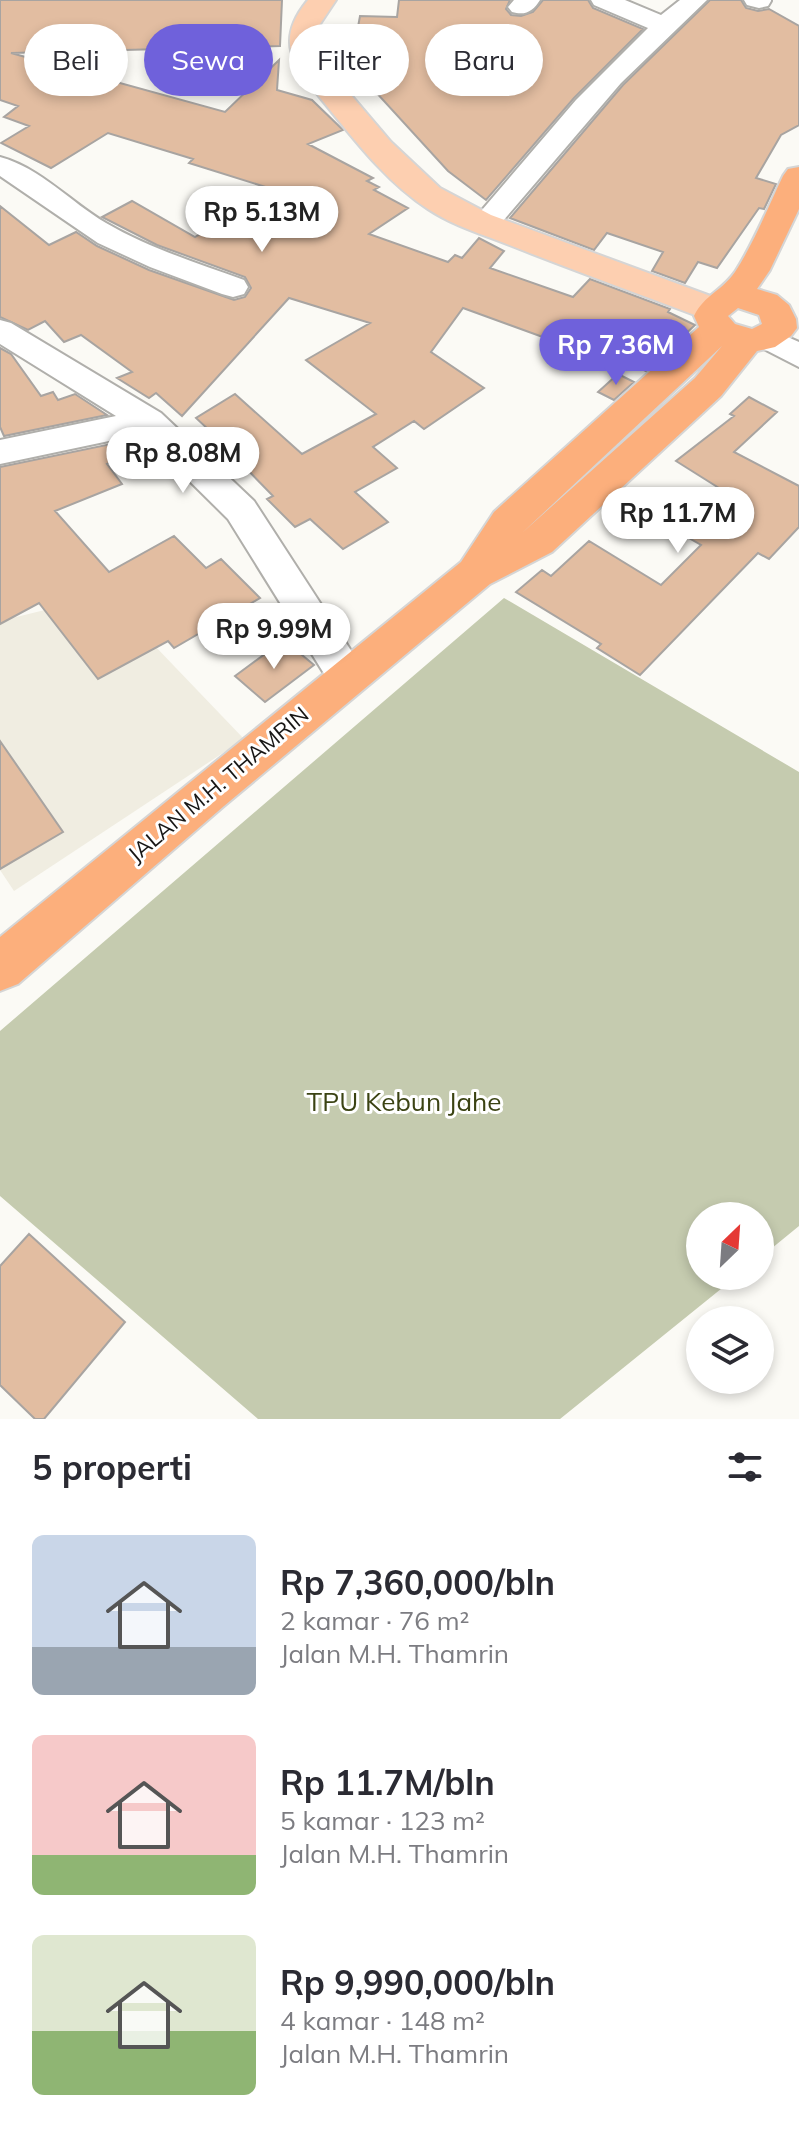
<!DOCTYPE html>
<html lang="id">
<meta charset="utf-8">
<style>
:root{--surface:#fff;--page:#f2f2f3;--text:#2b2b33;--muted:#7c7c81;--accent:#6f61db}
body{margin:0;font-family:Mulish,sans-serif;background:var(--page);color:var(--text);height:100vh;display:flex;flex-direction:column;font-size:30px;white-space:nowrap}
*{box-sizing:border-box;margin:0}
p{font-size:26px;color:var(--muted)}
.icon{flex:none;width:44px;height:44px;fill:none;stroke:currentColor;stroke-width:2;stroke-linecap:round;stroke-linejoin:round}
.map{position:relative;height:1419px;overflow:hidden}
.sheet{display:flex;flex-direction:column;background:var(--surface);flex:1}
.sheet>*{flex:none}
.guide{position:absolute;left:24px;top:24px;width:752px;height:72px;display:flex;gap:16px}
.needle{width:52px;rotate:25deg}
.buttons{position:absolute;left:686px;top:1202px;display:grid;gap:16px}
.buttons a{display:grid;place-items:center;width:88px;height:88px;border-radius:50%;background:var(--surface);box-shadow:0 4px 12px #0003;font-size:40px}
.price{position:absolute;translate:-50% -68px;padding:0 18px;border-radius:28px;background:#fff;color:#222;font-size:26px;line-height:52px;filter:drop-shadow(0 2px 4px #0008)}
.price::after{content:'';position:absolute;left:50%;top:48px;width:24px;height:18px;margin-left:-12px;background:inherit;clip-path:polygon(0 0,100% 0,50% 100%)}
.price.active{background:var(--accent);color:#fff}
ul{padding:0;list-style:none}
li{display:flex;align-items:center;gap:24px;height:200px;padding:0 32px}
li span{display:grid;place-items:center;flex:none;width:224px;height:160px;border-radius:12px;color:#555}
li>.icon{margin-inline-start:auto}
span .icon{width:96px;height:96px;fill:#fffc;stroke-width:1}
li b{font-size:34px}
h2{display:flex;justify-content:space-between;align-items:center;height:96px;padding:0 32px;font-size:34px}
.tag{padding:0 28px;border-radius:36px;background:var(--surface);box-shadow:0 4px 12px #0003;font-size:28px;line-height:72px}
.tag.active{background:var(--accent);color:#fff}
.map>svg:first-child{display:block}
.built{fill:#f0ede1}
.green{fill:#c5cbaf}
.building{fill:#e2bda1;stroke:#a8a4a1;stroke-width:2}
.lines{fill:none;stroke-linecap:round;stroke-linejoin:round}
.minor-casing{stroke:#b0afab;stroke-width:4}
.major-casing{stroke:#d5d5d5;stroke-width:4}
.highway-casing{stroke:#d5d5d5;stroke-width:4}
.minor{fill:#fff;fill-rule:evenodd}
.major{fill:#fdcfb0;fill-rule:evenodd}
.highway{fill:#fcaf7c;fill-rule:evenodd}
.labels{text-anchor:middle;stroke-width:6;stroke-linejoin:round;paint-order:stroke}
.street-label{font-size:22px;fill:#171615;stroke:#fff}
.near-park-label{font-size:26px;fill:#3b4313;stroke:#fff}
</style>
<div class="map">
<svg width="799" height="1419" viewBox="0 0 799 1419">
<rect width="100%" height="100%" fill="#fbfaf5"/>
<path class="built" d="M106 595 244 739 14 891 0 870V621Z"/>
<path class="green" d="M504 598 799 772V1226L760 1258V1216H700V1276H737L560 1419H258L0 1196V1031Z"/>
<path class="building" d="M0 0H282L280 46 11 53 225 112 279 60 277 90 312 100 343 130 308 144 373 178 367 181 379 187 374 190 408 208 369 234 448 262 455 255 462 258 479 238 504 251 490 268 573 297 590 279 670 309 668 312 695 325 646 371 568 336 562 344 463 308 431 352 484 388 424 429 414 421 373 447 397 468 355 492 388 522 343 549 310 519 295 527 267 499 273 496 238 460 240 459 196 418 235 394 302 454 376 414 306 360 370 323 289 298 182 416 156 393 149 398 117 378 132 372 81 335 64 342 45 321 28 330 0 317V206L49 245 76 232 97 246 149 270 234 300 245 297 251 288 245 277 157 245 102 217 132 201 195 237 272 189 189 163 193 159 108 133 51 168 1 143 29 126 4 117 18 106 0 100Z
M399 0H510L506 9 511 15 521 16 533 12 543 0H588L593 8 643 29 574 98 486 200 448 171 351 65 360 16 397 17Z
M710 0H741L746 8 758 11 769 9 799 26V125L781 135 756 178 776 184 764 209 759 208 717 268 698 262 685 283 652 271 663 252 607 233 594 250 510 218 623 85Z
M0 348 11 354 41 396 53 392 58 400 75 394 107 415 4 436 0 427Z
M618 374 634 382 614 400 598 392Z
M749 397 777 412 734 452 799 486V527L769 559 758 553 640 675 597 648 601 644 516 592 542 570 551 576 589 541 661 585 701 545 689 538 730 495 676 461 734 416 730 414Z
M111 444 122 458 107 464 122 484 55 511 109 572 174 536 206 568 221 559 260 598 174 648 168 641 98 679 39 603 0 624V467Z
M284 640 314 665 265 702 235 676Z
M0 741 63 832 0 869Z
M29 1234 125 1322 44 1419H35L0 1385V1266Z"/>
<g class="lines">
<g class="minor-casing">
<path id="minor" d="M514 0H540C533 11 526 16 512 12L508 7Z
M591 0H625L661 15 680 0H707L621 83 496 229 486 232 476 229 471 223 476 217 576 100 648 28 594 5Z
M744 0H771V1L768 6 759 8 747 5Z
M0 157C41 168 70 202 106 223 149 248 197 263 244 280L248 287 244 294 233 297 222 294 150 267 98 243 0 176Z
M0 320 11 323 161 413 254 501 361 666 367 677 361 688 347 693 333 688 228 519 142 434 0 464V440L116 416 0 344Z
M767 328 799 342V367L756 345 751 338 756 331Z"/>
</g>
<g class="major-casing">
<path id="major" d="M308 0H336L318 27 316 39 323 62 391 142 440 188 491 215 724 301 729 309 724 317 712 320 700 317C639 294 578 272 517 248 488 236 455 227 428 209 386 182 353 138 322 100 293 64 274 41 308 0Z"/>
</g>
<g class="highway-casing">
<path id="highway" d="M799 167V209L770 270 757 289 777 295 789 305 796 319 797 328 791 336 775 347 757 351 721 396 552 552 490 584 224 806 18 984 0 991V937L461 562 494 512 699 327 694 316C705 294 721 292 735 272 754 243 768 207 783 176L788 169ZM738 308 759 315 762 324 752 329 735 324 728 316ZM722 346 695 378 522 533Z"/>
</g>
<use href="#minor" class="minor"/>
<use href="#major" class="major"/>
<use href="#highway" class="highway"/>
</g>
<g class="labels">
<g class="street-label">
<text transform="translate(218 784) rotate(-40)" y="8">JALAN M.H. THAMRIN</text>
</g>
<g class="near-park-label">
<text x="404" y="1111">TPU Kebun Jahe</text>
</g>
</g>
</svg>
<div class="buttons">
<a><svg class="needle" viewBox="-14 -14 28 28"><path d="M0-13l5 13h-10z" fill="#e53935"/><path d="M0 13l5-13h-10z" fill="#7c7c81"/></svg></a>
<a><svg class="icon" aria-label="layers" viewBox="0 0 24 24"><path d="M12 4l9 5-9 5-9-5zM3 14l9 5 9-5"/></svg></a>
</div>
<b class="price" style="left:262px;top:254px">Rp 5.13M</b>
<b class="price active" style="left:616px;top:387px">Rp 7.36M</b>
<b class="price" style="left:183px;top:495px">Rp 8.08M</b>
<b class="price" style="left:678px;top:555px">Rp 11.7M</b>
<b class="price" style="left:274px;top:671px">Rp 9.99M</b>
<div class="guide">
<a class="tag">Beli</a>
<a class="tag active">Sewa</a>
<a class="tag">Filter</a>
<a class="tag">Baru</a>
</div>
</div>
<section class="sheet">
<h2>5 properti<svg class="icon" aria-label="filters" viewBox="0 0 24 24"><path d="M4 7h16M4 17h16"/><circle cx="9" cy="7" r="2"/><circle cx="15" cy="17" r="2"/></svg></h2>
<ul>
<li><span style="background:linear-gradient(#c9d6e8 70%,#9aa5b1 0)"><svg class="icon" aria-label="home" viewBox="0 0 24 24"><path d="M3 11l9-7 9 7M6 9v11h12V9"/></svg></span><div><b>Rp 7,360,000/bln</b><p>2 kamar · 76 m²</p><p>Jalan M.H. Thamrin</p></div></li>
<li><span style="background:linear-gradient(#f6c9c9 75%,#8fb573 0)"><svg class="icon" aria-label="home" viewBox="0 0 24 24"><path d="M3 11l9-7 9 7M6 9v11h12V9"/></svg></span><div><b>Rp 11.7M/bln</b><p>5 kamar · 123 m²</p><p>Jalan M.H. Thamrin</p></div></li>
<li><span style="background:linear-gradient(#dfe7d0 60%,#8fb573 0)"><svg class="icon" aria-label="home" viewBox="0 0 24 24"><path d="M3 11l9-7 9 7M6 9v11h12V9"/></svg></span><div><b>Rp 9,990,000/bln</b><p>4 kamar · 148 m²</p><p>Jalan M.H. Thamrin</p></div></li>
</ul>
</section>
